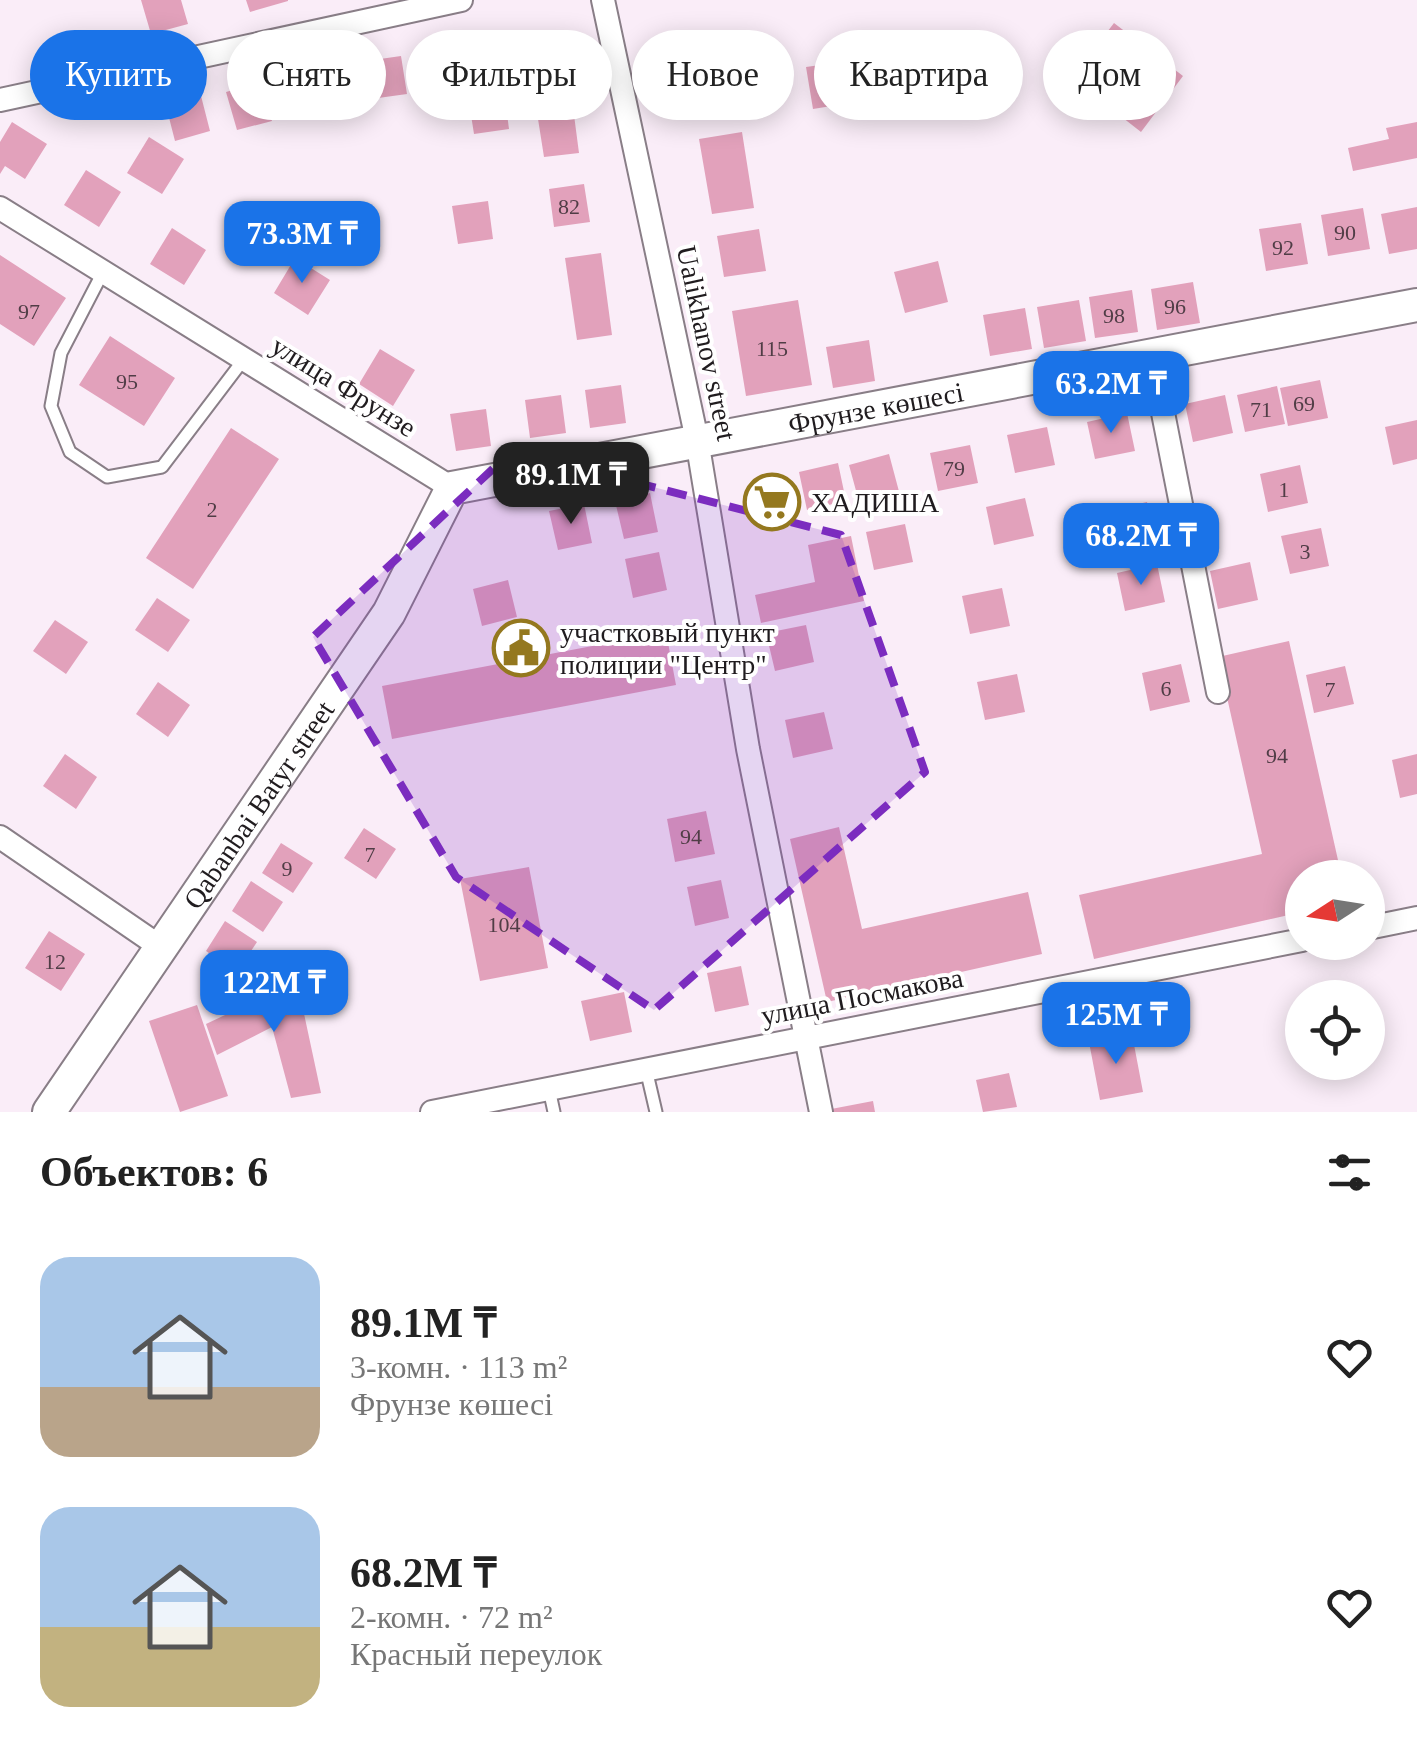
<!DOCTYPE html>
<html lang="ru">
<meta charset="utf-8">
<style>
:root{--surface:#fff;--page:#f2f2f2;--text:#222;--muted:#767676;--accent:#1a73e8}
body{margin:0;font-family:"Times New Roman",serif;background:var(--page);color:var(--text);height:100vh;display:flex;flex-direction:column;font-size:38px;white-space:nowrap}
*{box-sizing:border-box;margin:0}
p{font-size:32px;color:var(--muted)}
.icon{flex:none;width:55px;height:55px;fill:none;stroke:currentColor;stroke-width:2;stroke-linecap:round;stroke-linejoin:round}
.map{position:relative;height:1112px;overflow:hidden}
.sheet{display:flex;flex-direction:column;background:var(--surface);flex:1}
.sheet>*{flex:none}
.top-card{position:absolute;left:30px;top:30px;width:1358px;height:90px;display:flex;gap:20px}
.needle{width:65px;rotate:258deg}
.controls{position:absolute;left:1285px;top:860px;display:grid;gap:20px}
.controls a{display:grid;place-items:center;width:100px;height:100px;border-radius:50%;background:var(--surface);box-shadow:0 5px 25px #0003;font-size:50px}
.price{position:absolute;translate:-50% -85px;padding:0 22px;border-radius:20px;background:var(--accent);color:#fff;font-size:32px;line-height:65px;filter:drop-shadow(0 2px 5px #0008)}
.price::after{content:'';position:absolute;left:50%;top:60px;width:30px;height:22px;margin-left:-15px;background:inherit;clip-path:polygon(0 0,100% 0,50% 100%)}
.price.selected{background:#222;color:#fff}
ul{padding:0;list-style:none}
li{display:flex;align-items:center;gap:30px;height:250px;padding:0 40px}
li span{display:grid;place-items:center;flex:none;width:280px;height:200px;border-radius:30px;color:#555}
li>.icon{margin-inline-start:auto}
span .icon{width:120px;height:120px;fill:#fffc;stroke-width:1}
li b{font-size:42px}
h2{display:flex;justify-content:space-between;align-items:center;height:120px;padding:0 40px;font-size:42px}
.tag{padding:0 35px;border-radius:45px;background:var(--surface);box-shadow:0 5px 25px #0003;font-size:35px;line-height:90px}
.tag.selected{background:var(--accent);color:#fff}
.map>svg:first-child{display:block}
.building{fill:#e2a1bb}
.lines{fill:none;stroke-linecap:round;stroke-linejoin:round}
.service-casing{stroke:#897e87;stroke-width:15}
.minor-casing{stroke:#897e87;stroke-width:26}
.secondary-casing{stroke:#897e87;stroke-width:36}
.service{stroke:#fff;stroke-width:11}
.minor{stroke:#fff;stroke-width:22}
.secondary{stroke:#fff;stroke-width:32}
.marked{fill:#7b2cbf;fill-opacity:0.2;stroke:#7b2cbf;stroke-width:8;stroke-dasharray:20 12;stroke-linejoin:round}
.labels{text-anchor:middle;stroke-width:8;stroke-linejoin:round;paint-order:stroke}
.number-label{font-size:22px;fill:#503d46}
.street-label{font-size:28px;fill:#201c1f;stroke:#fff}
.poi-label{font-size:28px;fill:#201c1f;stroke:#fff;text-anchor:start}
</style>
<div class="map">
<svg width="1417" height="1112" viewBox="0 0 1417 1112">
<rect width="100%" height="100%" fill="#faedf8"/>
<path class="building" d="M141 0H181L188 24 151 34Z
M246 0H288V1L250 12Z
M1114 23 1183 76 1141 132 1072 78Z
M401 56 407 94 371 99 366 61Z
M849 61 856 102 813 109 806 67Z
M261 82 272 121 237 130 226 92Z
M504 91 509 129 474 134 468 96Z
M200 92 210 131 175 141 165 102Z
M574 115 579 153 544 157 538 119Z
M12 122 47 144 25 179 5 166 0 174V142Z
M1417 122V158L1353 171 1348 148 1389 139 1386 128Z
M742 132 754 208 712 214 699 139Z
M149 137 184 159 162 194 127 173Z
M86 170 121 192 99 227 64 205Z
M584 184 590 222 554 227 549 189Z
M488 201 493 239 458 244 452 206Z
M1417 207V249L1389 254 1381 214Z
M1363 208 1370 249 1328 256 1321 215Z
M1301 223 1308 264 1266 271 1259 229Z
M172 228 206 250 184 285 150 264Z
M759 229 766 271 724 277 717 236Z
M601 253 612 335 577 340 565 258Z
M0 255 66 298 34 346 0 324Z
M295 258 330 280 308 315 274 293Z
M938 261 948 302 905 313 894 272Z
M1193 282 1200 323 1157 330 1151 289Z
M1132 290 1138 332 1095 338 1089 297Z
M798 300 812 385 746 396 732 311Z
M1079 300 1086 341 1044 348 1037 307Z
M1025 308 1032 349 990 356 983 315Z
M110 336 175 378 144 426 79 385Z
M869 340 875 381 833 388 826 347Z
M380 349 415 370 393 406 359 384Z
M1320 380 1328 418 1288 426 1280 388Z
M621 385 626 423 590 428 585 390Z
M1277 386 1285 424 1245 432 1237 395Z
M561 395 566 433 530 438 525 400Z
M1225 395 1233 433 1193 442 1185 404Z
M486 409 491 446 456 451 450 414Z
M1127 413 1135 451 1095 459 1087 422Z
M1417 420V459L1393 465 1385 427Z
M1047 427 1055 465 1015 473 1007 435Z
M231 428 279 459 193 589 146 558Z
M970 445 978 483 938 491 930 453Z
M889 454 901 499 861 509 849 465Z
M838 463 846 501 807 510 799 472Z
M1300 465 1308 503 1268 512 1260 474Z
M650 493 658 532 624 539 615 501Z
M1025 498 1034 536 994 545 986 507Z
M1147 502 1155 541 1116 549 1108 511Z
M584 504 592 543 558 550 549 511Z
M905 524 913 562 874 570 866 532Z
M1321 528 1329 566 1290 574 1281 536Z
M851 536 864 601 761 623 755 595 815 582 808 545Z
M659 552 667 590 633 598 625 559Z
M1250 562 1258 600 1218 609 1210 571Z
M1157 564 1165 602 1125 611 1117 573Z
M508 580 517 617 482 626 473 589Z
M1002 588 1010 626 970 634 962 596Z
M157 598 190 620 168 652 135 630Z
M55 620 88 642 66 674 33 651Z
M806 625 814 662 775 671 766 633Z
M666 632 676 685 392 739 382 686Z
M1289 641 1342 878H1302V912L1094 959 1079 895 1262 854 1218 657Z
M1181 664 1190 702 1150 711 1142 673Z
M1345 666 1354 704 1314 713 1306 675Z
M1017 674 1025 712 985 720 977 682Z
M158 682 190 705 168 737 136 714Z
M824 712 833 749 793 758 785 720Z
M65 754 97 777 76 809 43 786Z
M1417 754V794L1400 798 1392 760Z
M706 811 715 854 675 862 667 819Z
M839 827 862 929 1028 892 1042 954 827 1002 790 839Z
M364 828 396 849 376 879 344 858Z
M281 843 313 863 293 893 262 873Z
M529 867 548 968 480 981 460 879Z
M721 880 729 918 695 926 687 887Z
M251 881 283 902 263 932 232 911Z
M225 921 257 942 237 972 206 951Z
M49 931 85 954 61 991 25 968Z
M741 966 749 1005 715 1012 707 973Z
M297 981 321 1093 291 1098 272 1027 217 1055 206 1024Z
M624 992 632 1032 590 1041 581 1001Z
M197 1005 228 1096 180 1112 149 1021Z
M1132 1034 1143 1092 1100 1100 1089 1042Z
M1009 1073 1017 1107 983 1112 976 1080Z
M873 1101 875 1112H826V1110Z"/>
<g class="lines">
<g class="service-casing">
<path id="service" d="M103 272 61 353 51 406 70 452 107 477 162 467 244 359
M646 1069 656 1112
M549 1089 554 1112"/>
</g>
<g class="minor-casing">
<path id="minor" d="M603 0 697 440 748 749 821 1112
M0 100 461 0
M0 208 452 488
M1152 357 1218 692
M0 837 162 948
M1368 928 1417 918
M432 1112 1302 940"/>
</g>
<g class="secondary-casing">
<g id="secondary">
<path id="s1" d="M49 1112 389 613 452 488 1417 305"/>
</g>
</g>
<use href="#service" class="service"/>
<use href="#minor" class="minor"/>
<use href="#secondary" class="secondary"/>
</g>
<path class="marked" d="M512 451 841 535 925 772 654 1010 456 877 313 637Z"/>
<defs>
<g id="supermarket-ring" transform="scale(2.875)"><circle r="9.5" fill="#fff" stroke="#94781f" stroke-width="1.5"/><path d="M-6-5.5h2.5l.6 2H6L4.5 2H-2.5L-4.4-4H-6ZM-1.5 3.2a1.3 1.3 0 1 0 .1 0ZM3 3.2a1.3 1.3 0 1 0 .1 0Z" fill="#94781f"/></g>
<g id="civic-ring" transform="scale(2.875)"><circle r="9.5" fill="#fff" stroke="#94781f" stroke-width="1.5"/><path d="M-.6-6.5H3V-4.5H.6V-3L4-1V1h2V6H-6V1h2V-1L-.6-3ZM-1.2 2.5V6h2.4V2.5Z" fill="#94781f"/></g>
</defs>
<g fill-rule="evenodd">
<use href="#supermarket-ring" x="772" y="502"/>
<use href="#civic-ring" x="521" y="648"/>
</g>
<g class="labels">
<g class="number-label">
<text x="569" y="214">82</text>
<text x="1345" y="240">90</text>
<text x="1283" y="255">92</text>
<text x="1175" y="314">96</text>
<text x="29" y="319">97</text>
<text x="1114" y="323">98</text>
<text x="772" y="356">115</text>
<text x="127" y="389">95</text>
<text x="1304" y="411">69</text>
<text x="1261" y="417">71</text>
<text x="954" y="476">79</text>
<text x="1284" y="497">1</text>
<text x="212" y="517">2</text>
<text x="1305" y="559">3</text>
<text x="1166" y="696">6</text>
<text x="1330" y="697">7</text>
<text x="1277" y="763">94</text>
<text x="691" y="844">94</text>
<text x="370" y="862">7</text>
<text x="287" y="876">9</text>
<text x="504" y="932">104</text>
<text x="55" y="969">12</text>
</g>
<g class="street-label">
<text transform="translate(707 343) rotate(78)" y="10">Ualikhanov street</text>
<text transform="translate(344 386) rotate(32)" y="10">улица Фрунзе</text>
<text dy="10" stroke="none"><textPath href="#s1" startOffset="1175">Фрунзе көшесі</textPath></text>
<text dy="10" stroke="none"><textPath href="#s1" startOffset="372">Qabanbai Batyr street</textPath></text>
<text transform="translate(862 996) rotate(-11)" y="10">улица Посмакова</text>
</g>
<g class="poi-label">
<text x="811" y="512">ХАДИША</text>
<text x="560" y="642">участковый пункт<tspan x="560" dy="32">полиции "Центр"</tspan></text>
</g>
</g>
</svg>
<div class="controls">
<a><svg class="needle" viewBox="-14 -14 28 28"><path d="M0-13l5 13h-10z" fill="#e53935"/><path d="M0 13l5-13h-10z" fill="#767676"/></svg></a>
<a><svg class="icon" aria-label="locate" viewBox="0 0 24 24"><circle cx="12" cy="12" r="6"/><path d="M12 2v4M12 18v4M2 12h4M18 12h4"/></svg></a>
</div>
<b class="price" style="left:302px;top:286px">73.3M ₸</b>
<b class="price" style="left:1111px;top:436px">63.2M ₸</b>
<b class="price selected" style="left:571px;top:527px">89.1M ₸</b>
<b class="price" style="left:1141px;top:588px">68.2M ₸</b>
<b class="price" style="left:274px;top:1035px">122M ₸</b>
<b class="price" style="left:1116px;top:1067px">125M ₸</b>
<div class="top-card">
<a class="tag selected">Купить</a>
<a class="tag">Снять</a>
<a class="tag">Фильтры</a>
<a class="tag">Новое</a>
<a class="tag">Квартира</a>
<a class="tag">Дом</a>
</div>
</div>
<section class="sheet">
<h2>Объектов: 6<svg class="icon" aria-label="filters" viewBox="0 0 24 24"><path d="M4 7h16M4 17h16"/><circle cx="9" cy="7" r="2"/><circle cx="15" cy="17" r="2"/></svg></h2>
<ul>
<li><span style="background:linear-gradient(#a9c7e8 65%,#b9a48a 0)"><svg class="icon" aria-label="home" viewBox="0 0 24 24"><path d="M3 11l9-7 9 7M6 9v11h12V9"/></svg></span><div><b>89.1M ₸</b><p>3-комн. · 113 m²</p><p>Фрунзе көшесі</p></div><svg class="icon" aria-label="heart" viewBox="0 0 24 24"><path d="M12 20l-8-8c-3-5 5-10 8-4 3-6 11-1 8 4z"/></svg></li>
<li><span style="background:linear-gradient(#a9c7e8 60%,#c2b280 0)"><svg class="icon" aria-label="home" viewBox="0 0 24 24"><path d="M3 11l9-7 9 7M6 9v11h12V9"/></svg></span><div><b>68.2M ₸</b><p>2-комн. · 72 m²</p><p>Красный переулок</p></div><svg class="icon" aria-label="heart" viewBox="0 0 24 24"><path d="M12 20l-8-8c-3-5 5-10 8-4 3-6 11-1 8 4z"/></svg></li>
</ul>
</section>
